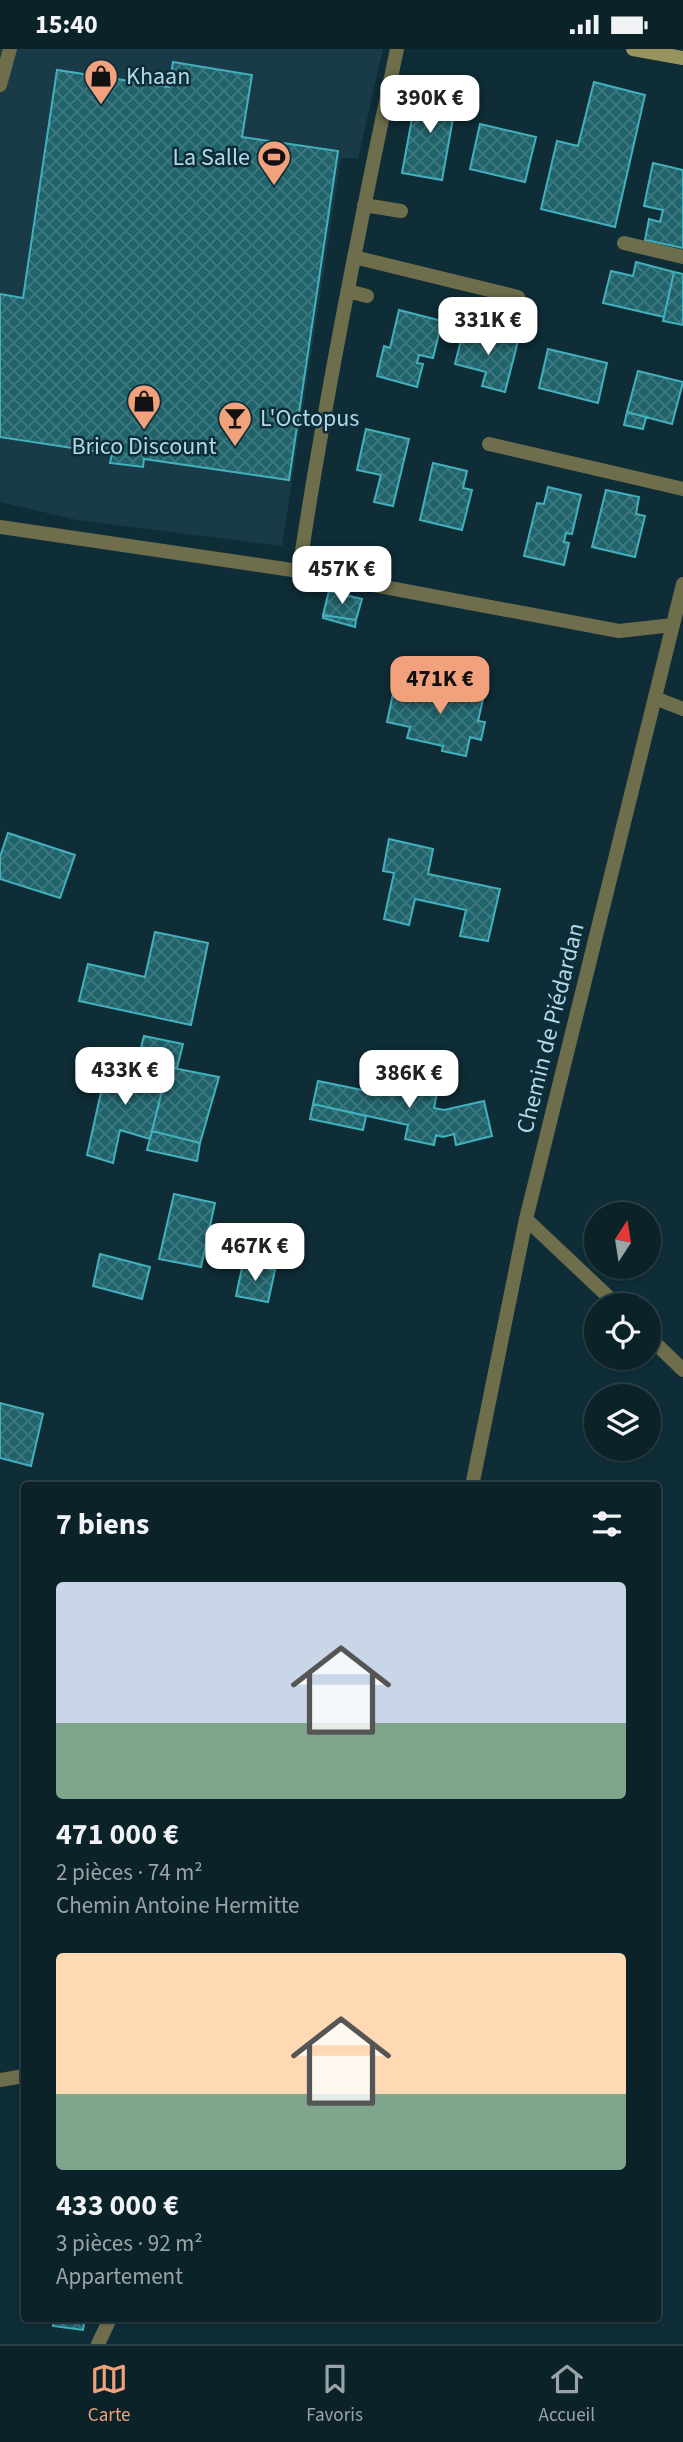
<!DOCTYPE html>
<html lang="fr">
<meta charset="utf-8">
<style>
:root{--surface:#0b2229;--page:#192f35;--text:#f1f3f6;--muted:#9aa4a8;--line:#2b3f46;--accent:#f1a17c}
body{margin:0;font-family:"Source Sans 3",sans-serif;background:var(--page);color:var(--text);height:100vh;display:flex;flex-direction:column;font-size:26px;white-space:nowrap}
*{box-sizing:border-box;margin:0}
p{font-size:23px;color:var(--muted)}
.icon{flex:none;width:38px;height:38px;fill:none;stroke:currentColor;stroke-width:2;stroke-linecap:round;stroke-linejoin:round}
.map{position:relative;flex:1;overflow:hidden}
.panel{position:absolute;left:21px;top:1433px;width:640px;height:840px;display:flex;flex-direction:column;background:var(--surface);border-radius:7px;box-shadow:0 2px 5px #0004,0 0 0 2px var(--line)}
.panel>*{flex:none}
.needle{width:46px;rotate:12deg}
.buttons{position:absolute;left:584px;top:1153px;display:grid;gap:14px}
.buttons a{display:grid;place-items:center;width:77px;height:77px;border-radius:50%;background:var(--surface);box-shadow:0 2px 5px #0004,0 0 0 2px var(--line);font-size:35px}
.price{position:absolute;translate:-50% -60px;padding:0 16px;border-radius:14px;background:#fff;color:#222;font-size:23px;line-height:46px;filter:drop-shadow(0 2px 4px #0008)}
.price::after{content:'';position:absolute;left:50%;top:42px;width:21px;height:16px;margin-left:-10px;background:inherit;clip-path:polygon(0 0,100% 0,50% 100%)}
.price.current{background:var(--accent);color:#111}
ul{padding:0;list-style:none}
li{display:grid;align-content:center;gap:14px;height:371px;padding:0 35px}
li span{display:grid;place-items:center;height:217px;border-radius:7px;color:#555}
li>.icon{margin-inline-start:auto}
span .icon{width:126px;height:126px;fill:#fffc;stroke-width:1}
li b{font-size:30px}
h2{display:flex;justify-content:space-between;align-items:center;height:84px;padding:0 35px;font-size:30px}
.status{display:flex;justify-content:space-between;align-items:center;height:49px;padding:0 35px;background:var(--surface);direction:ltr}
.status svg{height:19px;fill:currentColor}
.tab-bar{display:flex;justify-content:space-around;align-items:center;height:98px;border-top:2px solid var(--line);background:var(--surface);font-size:19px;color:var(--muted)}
.tab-bar a{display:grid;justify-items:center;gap:4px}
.tab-bar .current{color:var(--accent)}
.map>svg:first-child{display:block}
.built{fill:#193b47}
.building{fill:url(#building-cross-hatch);stroke:#42b1bd;stroke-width:2}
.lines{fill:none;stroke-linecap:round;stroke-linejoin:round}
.lane{stroke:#6f6e4c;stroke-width:14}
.street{stroke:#6f6e4c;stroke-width:14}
.secondary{stroke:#98945d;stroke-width:14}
.labels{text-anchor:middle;stroke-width:5;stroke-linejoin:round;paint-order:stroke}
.poi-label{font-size:24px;fill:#b0daeb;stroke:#0f2d37;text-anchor:start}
.street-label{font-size:24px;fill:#b0daeb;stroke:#0f2d37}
</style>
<div class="status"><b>15:40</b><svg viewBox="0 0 49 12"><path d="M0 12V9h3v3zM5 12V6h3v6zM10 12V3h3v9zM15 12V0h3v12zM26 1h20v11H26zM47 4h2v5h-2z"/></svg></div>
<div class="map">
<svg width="683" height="2295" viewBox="0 0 683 2295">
<defs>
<pattern id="building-cross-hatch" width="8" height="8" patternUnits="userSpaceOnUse" patternTransform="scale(1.75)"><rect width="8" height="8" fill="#20636b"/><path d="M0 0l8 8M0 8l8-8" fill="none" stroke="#3e7980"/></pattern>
</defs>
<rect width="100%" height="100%" fill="#0f2d37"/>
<path class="built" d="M0 0H383L358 109H341L282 497 77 471 0 453Z"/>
<path class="building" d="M173 13 252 26 242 88 338 102 289 431 144 410 143 418 110 414 112 405 0 388V245L23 249 57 21 169 38Z
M594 33 645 46 615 178 541 160 557 92 578 97Z
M417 42 457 47 442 131 402 124Z
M480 75 536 88 525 133 470 120Z
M653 114 683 121V199L645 191 649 170 660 173 663 161 644 157Z
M636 213 674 223 664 268 603 254 611 222 633 227Z
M674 223 683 225V276L663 272Z
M399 261 442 272 433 309 419 306 417 314 423 315 417 338 377 327 384 297 390 299Z
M464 279 518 292 505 343 482 337 486 323 455 315Z
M548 300 607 314 598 354 539 339Z
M638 322 683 333 672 375 627 363Z
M627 363 646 368 643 380 624 376Z
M366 380 409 390 393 457 374 453 381 426 357 421Z
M433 414 467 422 463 439 472 441 462 481 420 471Z
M548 438 581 446 572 485 566 484 564 493 569 494 564 516 524 507 537 454 544 455Z
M606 441 639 448 636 465 645 467 635 508 592 498Z
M329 542 362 550 356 571 323 566Z
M323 566 356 571 355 578 323 569Z
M420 630 484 646 478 672 485 673 481 691 470 688 466 707 442 702 443 697 407 689 410 678 387 673 393 645 415 651Z
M8 784 75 806 60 849 0 830V808Z
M389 790 433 800 428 825 500 840 488 892 460 887 466 861 415 850 409 876 384 870 394 824 383 822Z
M155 883 208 894 191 976 79 952 88 915 145 928Z
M144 987 183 995 177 1019 168 1018 166 1025 136 1018Z
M108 1012 166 1025 150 1090 120 1081 113 1114 87 1106Z
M168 1018 219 1028 200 1094 152 1082Z
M376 1026 438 1039 434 1059 444 1061 484 1052 492 1087 456 1096 454 1085 443 1088 436 1086 434 1096 405 1090 408 1076 313 1055 318 1032 372 1043Z
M313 1055 366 1067 363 1081 310 1070Z
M152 1082 200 1094 197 1112 147 1101Z
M174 1145 215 1154 201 1218 159 1210Z
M100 1205 150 1218 142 1250 93 1237Z
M243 1214 275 1221 268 1253 236 1247Z
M0 1354 43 1365 31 1417 0 1409Z
M54 2270H85L83 2281 53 2277Z"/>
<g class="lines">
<path class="lane" d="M364 156 401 162
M624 194 683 208
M354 208 518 248
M348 242 367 247
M489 395 683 440
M299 522C325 347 360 173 397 0
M655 649 683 660
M98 2295 110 2270"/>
<path class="street" d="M0 36 10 0
M0 478 299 522 619 582 673 576
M526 1170 617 1256
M649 1288 683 1321
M472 1437 526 1170 683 535
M0 2031 24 2027"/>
<path class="secondary" d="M633 0 683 9"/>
</g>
<defs>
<g id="shop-pin" transform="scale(1.75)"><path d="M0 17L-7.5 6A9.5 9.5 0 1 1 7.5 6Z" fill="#f1a17c" stroke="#0f2d37"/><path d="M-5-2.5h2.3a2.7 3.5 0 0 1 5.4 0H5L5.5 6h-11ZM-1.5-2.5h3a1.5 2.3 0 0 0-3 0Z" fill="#111"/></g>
<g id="stadium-pin" transform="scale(1.75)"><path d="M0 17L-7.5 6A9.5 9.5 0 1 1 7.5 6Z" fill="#f1a17c" stroke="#0f2d37"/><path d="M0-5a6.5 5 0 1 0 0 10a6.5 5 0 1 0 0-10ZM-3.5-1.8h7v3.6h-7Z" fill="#111"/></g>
<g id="bar-pin" transform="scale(1.75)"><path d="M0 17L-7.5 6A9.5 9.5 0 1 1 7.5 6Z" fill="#f1a17c" stroke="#0f2d37"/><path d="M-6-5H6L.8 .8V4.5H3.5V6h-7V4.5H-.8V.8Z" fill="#111"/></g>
</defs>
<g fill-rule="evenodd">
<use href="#shop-pin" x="101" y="27"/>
<use href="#stadium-pin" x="274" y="108"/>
<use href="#shop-pin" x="144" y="352"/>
<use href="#bar-pin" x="235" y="369"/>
</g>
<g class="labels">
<g class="poi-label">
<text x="126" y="35">Khaan</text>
<text x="250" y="116" text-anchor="end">La Salle</text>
<text x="260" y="377">L'Octopus</text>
<text x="144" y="405" text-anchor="middle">Brico Discount</text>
</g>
<g class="street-label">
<text transform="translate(550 979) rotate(-76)" y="8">Chemin de Piédardan</text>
</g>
</g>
</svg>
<div class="buttons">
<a><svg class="needle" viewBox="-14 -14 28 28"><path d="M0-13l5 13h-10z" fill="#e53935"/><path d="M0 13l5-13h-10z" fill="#9aa4a8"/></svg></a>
<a><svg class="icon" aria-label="locate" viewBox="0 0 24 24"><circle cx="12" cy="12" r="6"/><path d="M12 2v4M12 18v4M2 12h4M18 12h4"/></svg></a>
<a><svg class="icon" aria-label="layers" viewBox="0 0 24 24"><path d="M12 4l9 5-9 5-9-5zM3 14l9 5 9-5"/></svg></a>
</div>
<b class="price" style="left:430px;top:86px">390K €</b>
<b class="price" style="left:488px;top:308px">331K €</b>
<b class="price" style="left:342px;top:557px">457K €</b>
<b class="price current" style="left:440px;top:667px">471K €</b>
<b class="price" style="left:125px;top:1058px">433K €</b>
<b class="price" style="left:409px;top:1061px">386K €</b>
<b class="price" style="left:255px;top:1234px">467K €</b>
<section class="panel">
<h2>7 biens<svg class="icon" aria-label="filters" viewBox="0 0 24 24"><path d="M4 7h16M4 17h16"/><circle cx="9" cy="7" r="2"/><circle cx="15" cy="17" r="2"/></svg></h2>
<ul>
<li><span style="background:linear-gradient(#c9d6e8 65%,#7fa58c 0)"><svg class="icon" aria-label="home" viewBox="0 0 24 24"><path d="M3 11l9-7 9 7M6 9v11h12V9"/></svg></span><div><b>471 000 €</b><p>2 pièces · 74 m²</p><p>Chemin Antoine Hermitte</p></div></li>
<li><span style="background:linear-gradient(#ffd9b3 65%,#7fa58c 0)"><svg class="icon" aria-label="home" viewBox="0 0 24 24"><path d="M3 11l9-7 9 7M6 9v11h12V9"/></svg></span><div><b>433 000 €</b><p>3 pièces · 92 m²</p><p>Appartement</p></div></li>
</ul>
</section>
</div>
<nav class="tab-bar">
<a class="current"><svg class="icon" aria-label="map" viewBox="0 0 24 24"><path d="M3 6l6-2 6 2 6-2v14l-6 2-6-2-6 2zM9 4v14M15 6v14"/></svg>Carte</a>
<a><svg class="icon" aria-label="saved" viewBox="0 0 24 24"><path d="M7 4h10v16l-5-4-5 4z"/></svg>Favoris</a>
<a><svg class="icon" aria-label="home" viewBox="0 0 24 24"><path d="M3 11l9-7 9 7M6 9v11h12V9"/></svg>Accueil</a>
</nav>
